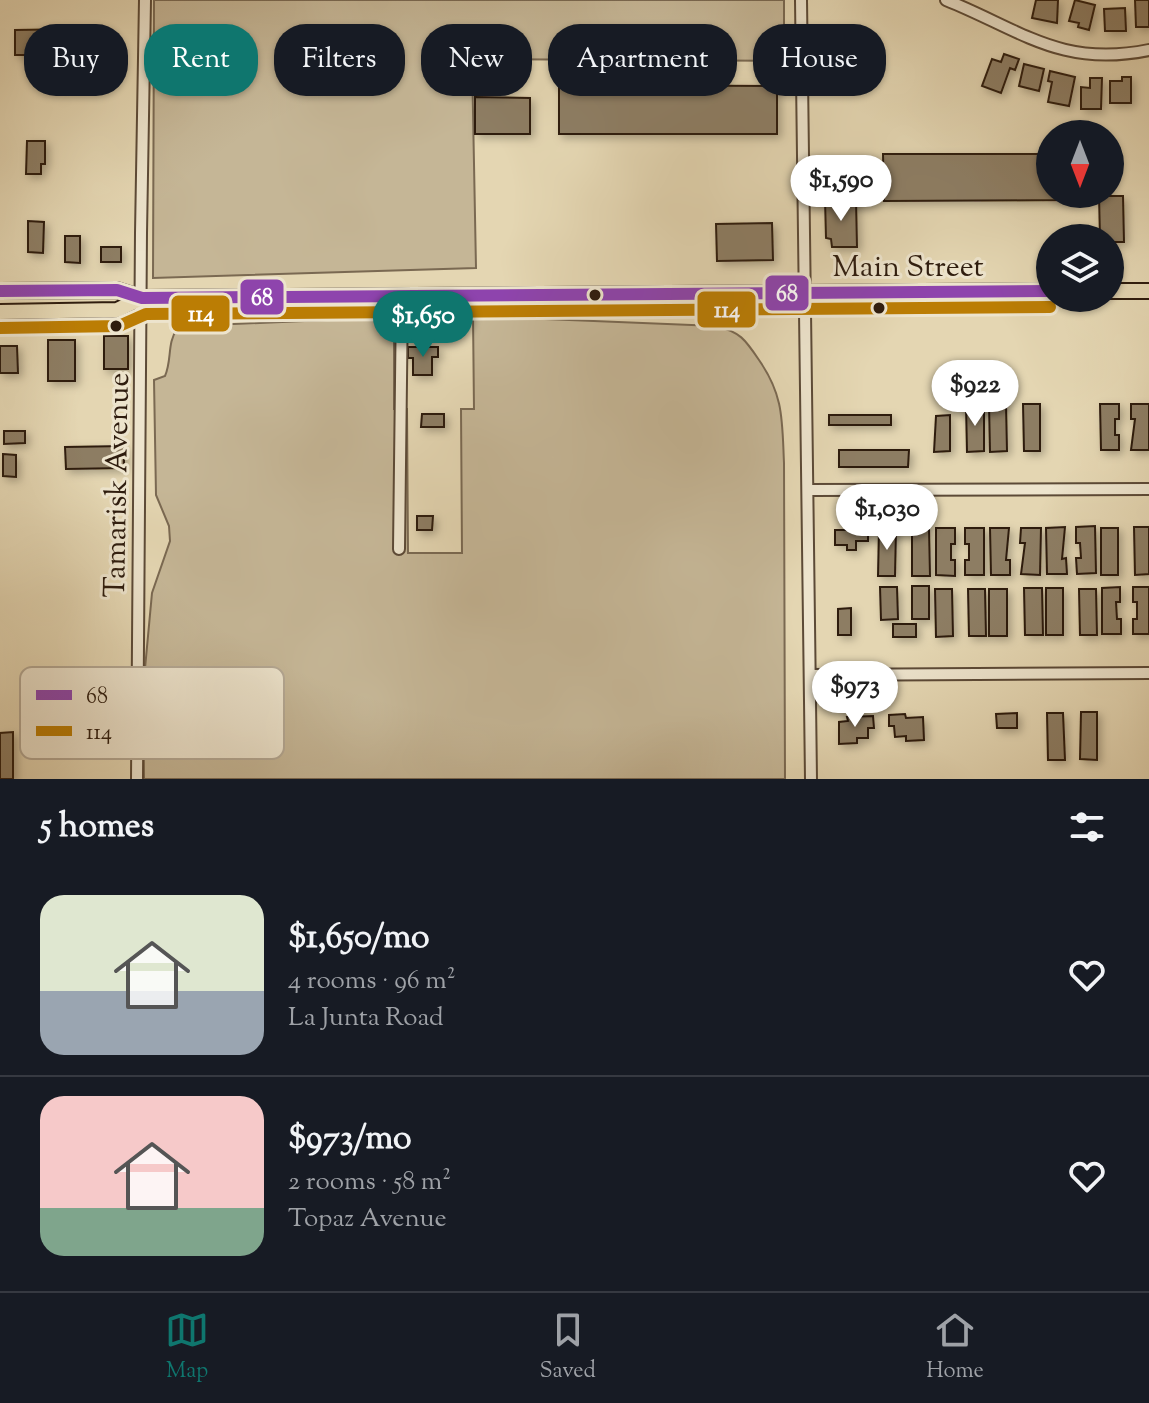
<!DOCTYPE html>
<meta charset="utf-8">
<style>
:root{--surface:#171b24;--page:#20242c;--text:#f1f3f6;--muted:#9ea1a6;--line:#363941;--accent:#0f766e}
body{margin:0;font-family:"Sorts Mill Goudy",serif;background:var(--page);color:var(--text);height:100vh;display:flex;flex-direction:column;font-size:30px;white-space:nowrap}
*{box-sizing:border-box;margin:0}
p{font-size:26px;color:var(--muted)}
.icon{flex:none;width:44px;height:44px;fill:none;stroke:currentColor;stroke-width:2;stroke-linecap:round;stroke-linejoin:round}
.map{position:relative;height:779px;overflow:hidden}
.details{display:flex;flex-direction:column;background:var(--surface);flex:1}
.details>*{flex:none}
.guide{position:absolute;left:24px;top:24px;width:1102px;height:72px;display:flex;gap:16px}
.needle{width:52px;rotate:180deg}
.tools{position:absolute;left:1036px;top:120px;display:grid;gap:16px}
.tools a{display:grid;place-items:center;width:88px;height:88px;border-radius:50%;background:var(--surface);box-shadow:0 2px 6px #0004;font-size:40px}
.price{position:absolute;translate:-50% -68px;padding:0 18px;border-radius:28px;background:#fff;color:#222;font-size:26px;line-height:52px;filter:drop-shadow(0 2px 4px #0008)}
.price::after{content:'';position:absolute;left:50%;top:48px;width:24px;height:18px;margin-left:-12px;background:inherit;clip-path:polygon(0 0,100% 0,50% 100%)}
.price.on{background:var(--accent);color:#fff}
ul{padding:0;list-style:none}
li{display:flex;align-items:center;gap:24px;height:200px;padding:0 40px}
li+li{border-top:2px solid var(--line)}
li span{display:grid;place-items:center;flex:none;width:224px;height:160px;border-radius:24px;color:#555}
li>.icon{margin-inline-start:auto}
span .icon{width:96px;height:96px;fill:#fffc;stroke-width:1}
li b{font-size:34px}
h2{display:flex;justify-content:space-between;align-items:center;height:96px;padding:0 40px;font-size:34px}
.tag{padding:0 28px;border-radius:32px;background:var(--surface);box-shadow:0 2px 6px #0004;font-size:28px;line-height:72px}
.tag.on{background:var(--accent);color:#fff}
.tab-bar{display:flex;justify-content:space-around;align-items:center;height:112px;border-top:2px solid var(--line);background:var(--surface);font-size:22px;color:var(--muted)}
.tab-bar a{display:grid;justify-items:center;gap:4px}
.tab-bar .on{color:var(--accent)}
.map>svg:first-child{display:block}
.green{fill:#c5b696;stroke:#7a6952;stroke-width:2}
.building{fill:#8d7d63;stroke:#2e1c0e;stroke-width:2;filter:url(#shadow)}
.lines{fill:none;stroke-linecap:round;stroke-linejoin:round}
.minor-casing{stroke:#5c4a37;stroke-width:14}
.major-casing{stroke:#2e1c0e;stroke-width:18}
.minor{stroke:#ede4cd;stroke-width:10}
.major{stroke:#e4d6b2;stroke-width:14}
.bus-1-casing{stroke:#ede4cd;stroke-width:18}
.bus-2-casing{stroke:#ede4cd;stroke-width:18}
.bus-1{stroke:#8e44ad;stroke-width:12}
.bus-2{stroke:#bb7d04;stroke-width:12}
.bus-dot{fill:#2e1c0e;stroke:#ede4cd;stroke-width:3}
.labels{text-anchor:middle;stroke-width:6;stroke-linejoin:round;paint-order:stroke}
.street-label{font-size:30px;fill:#2e1c0e;stroke:#ede4cd}
.key{fill:#ede4cd;stroke:#b4a894;stroke-width:2}
.key-label{font-size:22px;fill:#2e1c0e}
.line-badge{stroke:#ede4cd;stroke-width:3}
.badge-label{font-size:22px;text-anchor:middle;font-weight:bold;fill:#fff}
</style>
<div class="map">
<svg width="1149" height="779" viewBox="0 0 1149 779">
<defs>
<filter id="shadow"><feDropShadow dx="3.5" dy="3.5" stdDeviation="4" flood-color="#0004"/></filter>
</defs>
<rect width="100%" height="100%" fill="#e4d6b2"/>
<filter id="stains"><feTurbulence type="fractalNoise" baseFrequency=".0025" numOctaves="4"/><feColorMatrix values="0 0 0 0 .2 0 0 0 0 .09 0 0 0 0 .02 0 0 0 .5 -.17"/></filter>
<radialGradient id="worn" r=".72"><stop offset=".6" stop-color="#630" stop-opacity="0"/><stop offset="1" stop-color="#630" stop-opacity=".3"/></radialGradient>
<path class="green" d="M154 0H784V61L472 59 476 268 153 278Z
M473 316 716 326C740 332 745 339 759 360 784 396 782 420 784 463L785 779H144L143 690 152 593 170 541 169 526 156 495 154 380 165 376C172 360 167 343 177 329L190 326 394 317V409H407L408 553H462L461 409H474Z"/>
<path class="building" d="M1036 0H1058L1057 23 1032 18Z
M1075 0 1095 5 1089 30 1078 27 1079 23 1069 21Z
M1135 0H1149V27H1136Z
M1125 8 1126 31H1105L1104 9Z
M77 29V55H15V30Z
M108 29V39L87 40V30Z
M1004 54 1019 59 1015 70 1010 68 1001 93 982 86 992 59 1001 62Z
M1024 64 1044 69 1039 91 1019 86Z
M1050 71 1075 77 1069 106 1048 102 1052 82 1048 81Z
M1122 77H1131V103H1110V81H1122Z
M1090 78H1102L1101 109H1081V87L1090 88Z
M559 85 777 86V134H559Z
M475 97 530 98V134H475Z
M27 141H45V164H41V174H26Z
M883 154H1050V194H1072V200L884 201Z
M1099 196H1123L1124 242H1110V238H1100Z
M825 199 856 200 857 247H832L831 239 826 238Z
M28 221 44 222 43 253 28 252Z
M772 223 773 260 717 261 716 224Z
M65 236H80V263L65 262Z
M101 247H121V262H101Z
M104 336H128V369H104Z
M48 340H75V381H48Z
M0 346H17L18 373H0Z
M408 347H438V357H432V375H413V358H408Z
M989 404H1006L1007 451 990 452Z
M1023 404H1040V451H1024Z
M1100 404H1119V419H1115V435H1119V450H1101Z
M1131 404H1149V450H1131L1135 419H1131Z
M966 405H984V451L967 452Z
M422 414H444V427H421Z
M829 415H891V425H829Z
M950 415V451L934 452 936 416Z
M4 431H25V443L4 444Z
M124 446V468L66 469 65 447Z
M839 450H909L908 467H839Z
M3 454 16 455V477L3 476Z
M417 516H433L432 530H417Z
M1095 526 1096 573 1077 574 1076 558H1081L1080 543H1076V527Z
M1065 527 1062 559 1066 558 1067 574H1047L1046 528Z
M1134 527H1149V574L1135 575Z
M879 528 896 529 895 576H878Z
M912 528H929L930 576H912Z
M936 528H955V544H951V560H955V576L936 575Z
M965 528H984V575H965V560H969V544H965Z
M990 528H1009L1006 560H1010V575H991Z
M1021 528H1041L1040 575 1021 574 1025 543H1020Z
M1101 528H1118V575H1101Z
M835 530H868V541H856V550H847V545H835Z
M912 586H929V619H912Z
M880 587H897L898 619 881 620Z
M1120 587V602H1116L1117 619H1121V634H1102V588Z
M1133 587H1149V634H1133V619H1137V602H1133Z
M1024 588H1042L1043 635H1025Z
M1046 588H1063V635H1046Z
M935 589H952L953 636 936 637Z
M968 589H985L986 636H969Z
M989 589H1007V636H989Z
M1079 589H1096L1097 635H1080Z
M851 608V635H838V609Z
M893 624H916V637H893Z
M1081 712H1097V760L1080 759Z
M1017 713V728H997L996 714Z
M1047 713H1063L1065 760H1048Z
M905 714 906 718 923 717 924 740 906 741V736L895 737 894 726H889V715Z
M873 716 874 728H868V738H857V743L839 744V722L848 721 847 717Z
M13 732V779H0V733Z"/>
<g class="lines">
<g class="minor-casing">
<path id="minor" d="M801 0 811 779
M946 0C1021 30 1061 68 1149 50
M808 490 1149 489
M399 549 402 297
M811 675 1149 673
M137 779 141 233 145 0"/>
</g>
<g class="major-casing">
<path id="major" d="M0 291 117 290 142 298 1050 291
M1110 291H1149
M0 312 117 310 142 298"/>
</g>
<use href="#minor" class="minor"/>
<use href="#major" class="major"/>
<g class="bus-1-casing">
<path id="bus-1" d="M0 291 117 290 142 298 1050 291"/>
</g>
<g class="bus-2-casing">
<path id="bus-2" d="M0 328 119 326 146 314 1050 307"/>
</g>
<use href="#bus-1" class="bus-1"/>
<use href="#bus-2" class="bus-2"/>
</g>
<g class="bus-dot">
<circle cx="595" cy="295" r="7"/>
<circle cx="879" cy="308" r="7"/>
<circle cx="116" cy="326" r="7"/>
</g>
<g class="labels">
<g class="street-label">
<text x="908" y="276">Main Street</text>
<text transform="translate(116 485) rotate(-89)" y="10">Tamarisk Avenue</text>
</g>
</g>
<rect x="20" y="667" width="264" height="92" rx="12" class="key"/>
<rect x="36" y="690" width="36" height="10" fill="#8e44ad"/>
<rect x="36" y="726" width="36" height="10" fill="#bb7d04"/>
<g class="key-label">
<text x="86" y="703">68</text>
<text x="86" y="739">114</text>
</g>
<g class="line-badge">
<rect x="764" y="274" width="46" height="38" rx="8" fill="#8e44ad"/>
<rect x="239" y="278" width="46" height="38" rx="8" fill="#8e44ad"/>
<rect x="696" y="290" width="61" height="39" rx="8" fill="#bb7d04"/>
<rect x="170" y="294" width="61" height="39" rx="8" fill="#bb7d04"/>
</g>
<g class="badge-label">
<text x="787" y="301">68</text>
<text x="262" y="305">68</text>
<text x="727" y="317">114</text>
<text x="201" y="321">114</text>
</g>
<rect width="100%" height="100%" filter="url(#stains)"/>
<rect width="100%" height="100%" fill="url(#worn)"/>
</svg>
<div class="tools">
<a><svg class="needle" viewBox="-14 -14 28 28"><path d="M0-13l5 13h-10z" fill="#e53935"/><path d="M0 13l5-13h-10z" fill="#9ea1a6"/></svg></a>
<a><svg class="icon" aria-label="layers" viewBox="0 0 24 24"><path d="M12 4l9 5-9 5-9-5zM3 14l9 5 9-5"/></svg></a>
</div>
<b class="price" style="left:841px;top:223px">$1,590</b>
<b class="price on" style="left:423px;top:359px">$1,650</b>
<b class="price" style="left:975px;top:428px">$922</b>
<b class="price" style="left:887px;top:552px">$1,030</b>
<b class="price" style="left:855px;top:729px">$973</b>
<div class="guide">
<a class="tag">Buy</a>
<a class="tag on">Rent</a>
<a class="tag">Filters</a>
<a class="tag">New</a>
<a class="tag">Apartment</a>
<a class="tag">House</a>
</div>
</div>
<section class="details">
<h2>5 homes<svg class="icon" aria-label="filters" viewBox="0 0 24 24"><path d="M4 7h16M4 17h16"/><circle cx="9" cy="7" r="2"/><circle cx="15" cy="17" r="2"/></svg></h2>
<ul>
<li><span style="background:linear-gradient(#dfe7d0 60%,#9aa5b1 0)"><svg class="icon" aria-label="home" viewBox="0 0 24 24"><path d="M3 11l9-7 9 7M6 9v11h12V9"/></svg></span><div><b>$1,650/mo</b><p>4 rooms · 96 m²</p><p>La Junta Road</p></div><svg class="icon" aria-label="heart" viewBox="0 0 24 24"><path d="M12 20l-8-8c-3-5 5-10 8-4 3-6 11-1 8 4z"/></svg></li>
<li><span style="background:linear-gradient(#f6c9c9 70%,#7fa58c 0)"><svg class="icon" aria-label="home" viewBox="0 0 24 24"><path d="M3 11l9-7 9 7M6 9v11h12V9"/></svg></span><div><b>$973/mo</b><p>2 rooms · 58 m²</p><p>Topaz Avenue</p></div><svg class="icon" aria-label="heart" viewBox="0 0 24 24"><path d="M12 20l-8-8c-3-5 5-10 8-4 3-6 11-1 8 4z"/></svg></li>
</ul>
</section>
<nav class="tab-bar">
<a class="on"><svg class="icon" aria-label="map" viewBox="0 0 24 24"><path d="M3 6l6-2 6 2 6-2v14l-6 2-6-2-6 2zM9 4v14M15 6v14"/></svg>Map</a>
<a><svg class="icon" aria-label="saved" viewBox="0 0 24 24"><path d="M7 4h10v16l-5-4-5 4z"/></svg>Saved</a>
<a><svg class="icon" aria-label="home" viewBox="0 0 24 24"><path d="M3 11l9-7 9 7M6 9v11h12V9"/></svg>Home</a>
</nav>
